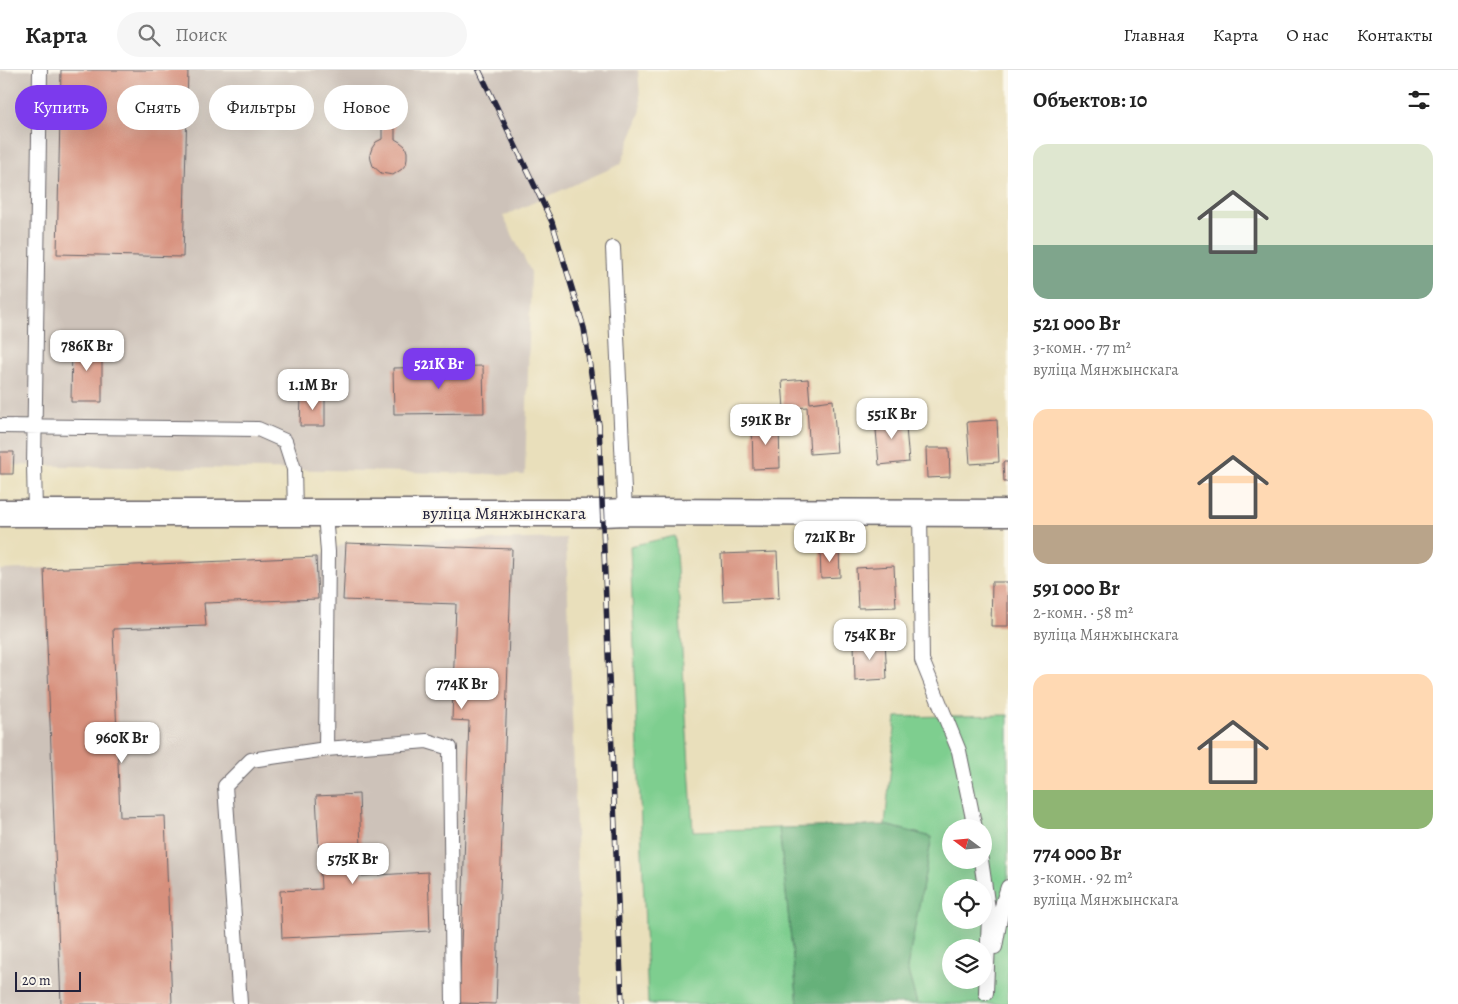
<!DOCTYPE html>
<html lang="ru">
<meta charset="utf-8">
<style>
:root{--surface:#fff;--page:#f6f6f6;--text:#222;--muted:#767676;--line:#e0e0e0;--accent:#7c3aed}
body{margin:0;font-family:Alegreya,serif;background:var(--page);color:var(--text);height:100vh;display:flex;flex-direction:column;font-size:19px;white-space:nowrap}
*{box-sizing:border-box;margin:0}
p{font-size:16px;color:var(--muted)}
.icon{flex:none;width:28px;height:28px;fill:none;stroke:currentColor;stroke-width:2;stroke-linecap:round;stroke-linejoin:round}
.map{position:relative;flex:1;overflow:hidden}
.panel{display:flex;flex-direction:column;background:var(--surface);width:450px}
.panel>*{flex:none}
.guide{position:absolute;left:15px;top:15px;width:475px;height:45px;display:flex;gap:10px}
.needle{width:32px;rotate:286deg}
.fabs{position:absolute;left:942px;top:749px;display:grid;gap:10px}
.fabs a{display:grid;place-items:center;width:50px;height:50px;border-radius:50%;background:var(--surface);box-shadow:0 5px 20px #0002;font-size:25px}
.scale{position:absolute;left:15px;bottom:12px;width:66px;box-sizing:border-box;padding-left:5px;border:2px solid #22223b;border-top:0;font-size:14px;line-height:18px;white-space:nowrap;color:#22223b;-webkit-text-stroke:4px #fbf7ec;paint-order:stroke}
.price{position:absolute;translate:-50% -42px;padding:0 11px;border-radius:10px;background:#fff;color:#222;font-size:16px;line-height:32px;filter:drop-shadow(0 1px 2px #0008)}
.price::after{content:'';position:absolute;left:50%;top:30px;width:15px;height:11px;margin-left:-8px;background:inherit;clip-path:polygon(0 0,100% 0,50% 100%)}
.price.active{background:var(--accent);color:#fff}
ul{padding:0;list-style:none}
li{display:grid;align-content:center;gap:10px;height:265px;padding:0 25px}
li span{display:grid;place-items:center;height:155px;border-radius:15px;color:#555}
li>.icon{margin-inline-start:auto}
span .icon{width:90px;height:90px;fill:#fffc;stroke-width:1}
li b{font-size:21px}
h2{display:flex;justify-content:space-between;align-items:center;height:60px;padding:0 25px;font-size:21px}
.chip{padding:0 18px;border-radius:22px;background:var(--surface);box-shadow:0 5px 20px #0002;font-size:18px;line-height:45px}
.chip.active{background:var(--accent);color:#fff}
header{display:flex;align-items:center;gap:30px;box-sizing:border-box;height:70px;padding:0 25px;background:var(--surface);border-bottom:1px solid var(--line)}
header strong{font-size:24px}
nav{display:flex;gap:28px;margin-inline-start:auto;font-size:18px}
.search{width:350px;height:45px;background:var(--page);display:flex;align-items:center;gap:12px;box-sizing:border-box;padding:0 18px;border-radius:28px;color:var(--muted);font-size:19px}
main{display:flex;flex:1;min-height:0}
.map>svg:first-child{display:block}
.industrial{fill:#cdc2b9}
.green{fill:#7ece8f;stroke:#507865;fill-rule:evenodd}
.forest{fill:#66b17a;stroke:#446a5a}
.building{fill:#d7907d}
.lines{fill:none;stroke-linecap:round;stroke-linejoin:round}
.lane-casing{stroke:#686468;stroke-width:16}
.street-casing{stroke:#686468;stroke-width:29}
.lane{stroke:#fff;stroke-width:14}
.street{stroke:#fff;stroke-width:26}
.rail-casing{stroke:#22223b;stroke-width:5.5}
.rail{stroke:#fbf7ec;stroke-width:4;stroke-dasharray:11;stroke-linecap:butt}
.labels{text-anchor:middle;stroke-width:4;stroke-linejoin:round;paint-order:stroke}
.street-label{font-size:18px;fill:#22223b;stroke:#fbf7ec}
</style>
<header>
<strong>Карта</strong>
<div class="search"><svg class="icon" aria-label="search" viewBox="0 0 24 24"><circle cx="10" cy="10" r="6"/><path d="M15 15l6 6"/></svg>Поиск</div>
<nav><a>Главная</a><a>Карта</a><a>О нас</a><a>Контакты</a></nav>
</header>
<main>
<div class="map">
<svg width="1008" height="934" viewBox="0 0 1008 934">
<rect width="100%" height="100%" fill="#fbf7ec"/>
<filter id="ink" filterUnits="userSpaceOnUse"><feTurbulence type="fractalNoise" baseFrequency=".02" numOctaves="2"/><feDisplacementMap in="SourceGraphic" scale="10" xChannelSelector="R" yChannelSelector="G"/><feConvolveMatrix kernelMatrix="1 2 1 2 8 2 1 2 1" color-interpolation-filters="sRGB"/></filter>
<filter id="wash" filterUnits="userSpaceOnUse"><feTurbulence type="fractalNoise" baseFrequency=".0096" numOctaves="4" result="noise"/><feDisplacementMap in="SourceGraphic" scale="20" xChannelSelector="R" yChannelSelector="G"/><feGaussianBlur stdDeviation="1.12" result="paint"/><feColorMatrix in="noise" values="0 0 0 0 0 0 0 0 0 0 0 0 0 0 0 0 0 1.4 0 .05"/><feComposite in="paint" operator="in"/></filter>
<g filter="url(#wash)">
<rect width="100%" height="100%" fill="#e9dfbb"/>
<path class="industrial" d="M0 0H638L641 40 621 94 503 146 531 202 525 405 326 400 0 395Z
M566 468 582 934H0V500L316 487 346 473Z"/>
<path class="green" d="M675 466 693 761 779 758 798 934H648L630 476Z
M1008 645V934H917L907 898 932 767 885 755 896 647ZM951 758H984V790H951ZM951 818H984V850H951ZM951 878H984V910H951Z"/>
<path class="forest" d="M885 755 932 767 907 898 917 934H798L779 758Z"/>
<g id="blocks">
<path class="building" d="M61 0H188L183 187 57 184Z
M382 53 395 54V69L400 72 405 76 407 82V89L406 94 402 99 393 105 381 103 373 96 371 90 370 84 372 78 376 72 382 69Z
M72 272 102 273V332H71Z
M483 296 484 343 394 344 393 298Z
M808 309 810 333 833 330 837 382 810 384 807 337 784 339 782 311Z
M301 325 325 326V356H300Z
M905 346 909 392 879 395 875 348Z
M997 350 999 392 970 394 967 352Z
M752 354H779L780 398 753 399Z
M926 378H949L950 407 927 408Z
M0 382H14L13 404H0Z
M1003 392H1008V412H1004Z
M346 473 512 479 496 934 459 933 469 651 452 650 456 534 343 530Z
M839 478 840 507 821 508 820 479Z
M777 482 779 528 723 531 721 484Z
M316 487 318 529 204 533 206 556 113 559 120 747 165 746 172 934H61L44 499Z
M894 496 896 537 858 538 856 498Z
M992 512H1008V556H991Z
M885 570 887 609 855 611 854 572Z
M359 724 362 806 428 802 430 861 282 868 280 821 321 819 316 726Z"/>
</g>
</g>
<g filter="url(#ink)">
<use href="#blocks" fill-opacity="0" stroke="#686468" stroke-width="1"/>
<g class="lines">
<g class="lane-casing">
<path id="lane" d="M613 178 625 442
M0 356 258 359 285 371 294 399 295 443
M35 442 34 395 40 0
M920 443 922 590 959 681 975 758
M325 444 328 482 326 679
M981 790 989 846 986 923
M995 877 1003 832 1008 817
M240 934 225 716 251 690 326 679 427 671 450 678 453 934"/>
</g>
<g class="street-casing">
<path id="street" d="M0 443H602L625 442 1008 443"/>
</g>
<use href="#lane" class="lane"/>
<use href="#street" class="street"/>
<g class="rail-casing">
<path id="rail" d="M479 0 552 152 584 258 599 355 622 934"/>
</g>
<use href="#rail" class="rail"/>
</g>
</g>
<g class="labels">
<g class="street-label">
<text x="504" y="449">вуліца Мянжынскага</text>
</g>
</g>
</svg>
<div class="fabs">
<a><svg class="needle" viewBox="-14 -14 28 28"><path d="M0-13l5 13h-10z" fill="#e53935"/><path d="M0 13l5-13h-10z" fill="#767676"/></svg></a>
<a><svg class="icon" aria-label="locate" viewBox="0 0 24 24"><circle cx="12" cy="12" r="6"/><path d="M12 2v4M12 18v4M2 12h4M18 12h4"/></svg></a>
<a><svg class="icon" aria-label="layers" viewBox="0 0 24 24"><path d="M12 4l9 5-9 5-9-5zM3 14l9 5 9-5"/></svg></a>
</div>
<div class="scale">20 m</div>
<b class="price" style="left:87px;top:302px">786K Br</b>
<b class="price active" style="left:439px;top:320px">521K Br</b>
<b class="price" style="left:313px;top:341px">1.1M Br</b>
<b class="price" style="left:892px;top:370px">551K Br</b>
<b class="price" style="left:766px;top:376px">591K Br</b>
<b class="price" style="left:830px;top:493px">721K Br</b>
<b class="price" style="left:870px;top:591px">754K Br</b>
<b class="price" style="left:462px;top:640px">774K Br</b>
<b class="price" style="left:122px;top:694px">960K Br</b>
<b class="price" style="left:353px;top:815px">575K Br</b>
<div class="guide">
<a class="chip active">Купить</a>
<a class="chip">Снять</a>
<a class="chip">Фильтры</a>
<a class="chip">Новое</a>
</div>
</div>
<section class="panel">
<h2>Объектов: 10<svg class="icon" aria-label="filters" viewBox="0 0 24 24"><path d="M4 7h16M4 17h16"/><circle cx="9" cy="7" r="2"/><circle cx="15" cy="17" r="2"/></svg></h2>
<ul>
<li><span style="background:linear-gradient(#dfe7d0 65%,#7fa58c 0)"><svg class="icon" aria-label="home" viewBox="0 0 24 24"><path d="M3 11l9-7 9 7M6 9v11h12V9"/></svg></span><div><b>521 000 Br</b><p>3-комн. · 77 m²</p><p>вуліца Мянжынскага</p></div></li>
<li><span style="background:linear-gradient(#ffd9b3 75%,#b9a48a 0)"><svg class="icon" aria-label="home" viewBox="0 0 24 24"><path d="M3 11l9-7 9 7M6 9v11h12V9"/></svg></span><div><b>591 000 Br</b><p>2-комн. · 58 m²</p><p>вуліца Мянжынскага</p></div></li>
<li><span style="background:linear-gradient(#ffd9b3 75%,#8fb573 0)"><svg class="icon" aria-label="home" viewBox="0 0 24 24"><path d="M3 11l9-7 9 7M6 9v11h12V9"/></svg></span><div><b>774 000 Br</b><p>3-комн. · 92 m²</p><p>вуліца Мянжынскага</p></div></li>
</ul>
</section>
</main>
